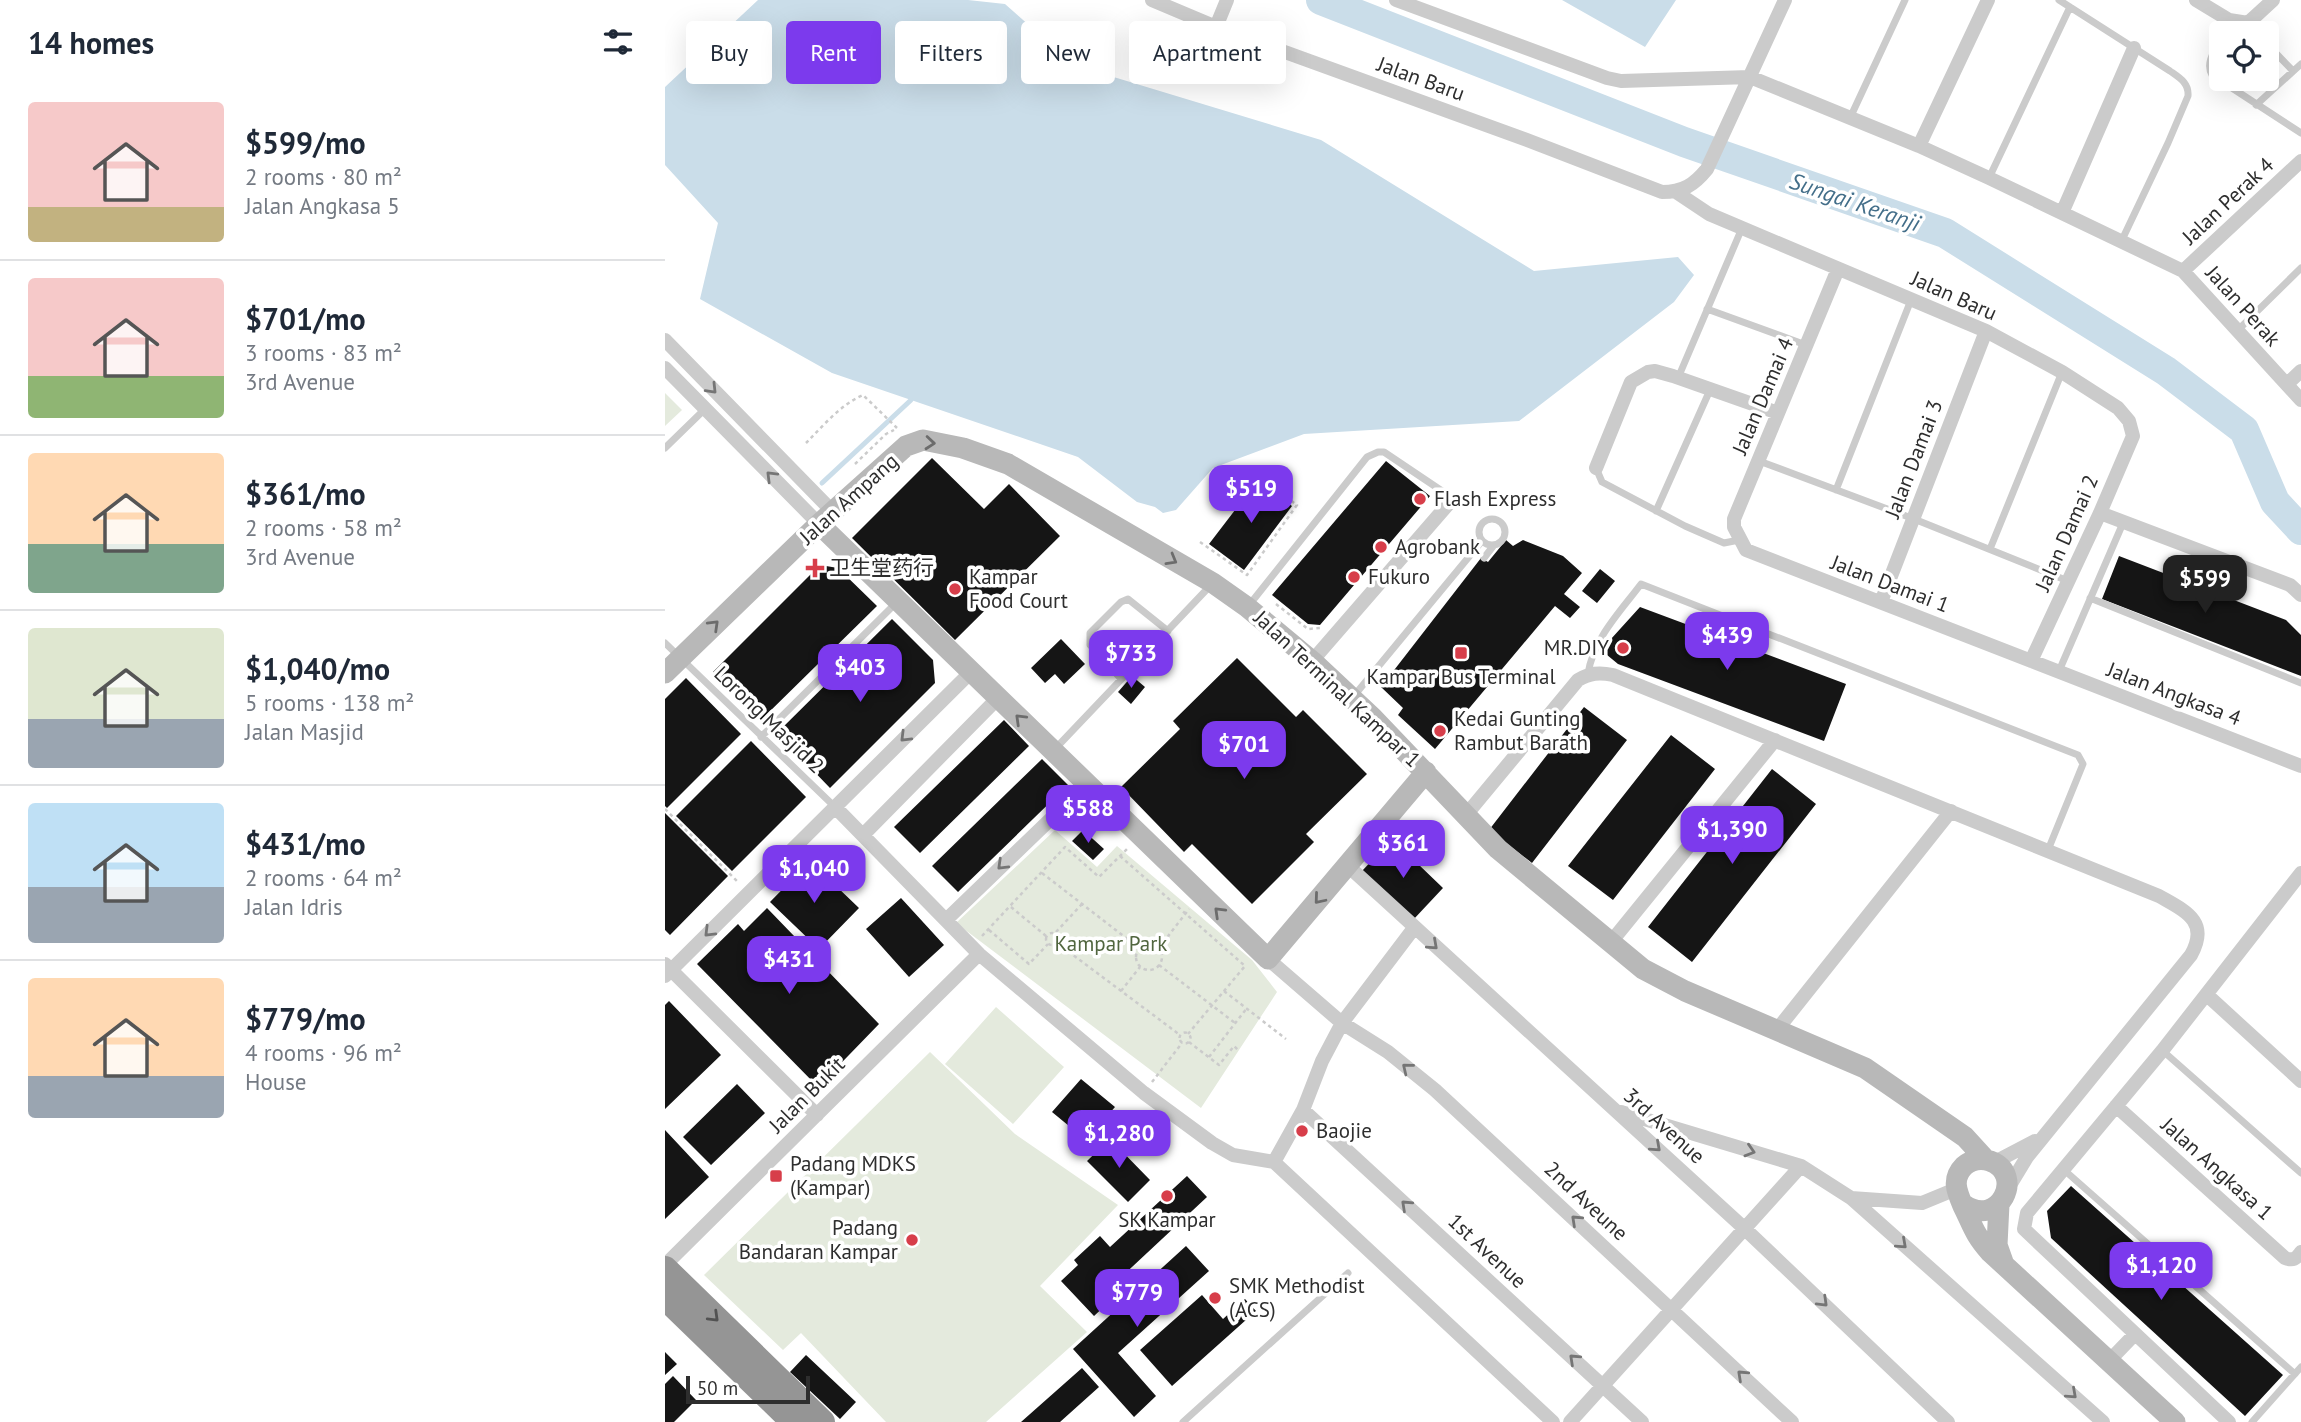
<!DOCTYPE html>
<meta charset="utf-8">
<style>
:root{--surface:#fff;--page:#f2f2f3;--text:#1f2937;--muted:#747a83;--line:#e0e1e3;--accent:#7c3aed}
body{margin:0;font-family:"PT Sans","Noto Sans SC",sans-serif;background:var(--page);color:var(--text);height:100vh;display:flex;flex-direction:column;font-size:26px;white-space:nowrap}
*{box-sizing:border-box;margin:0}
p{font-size:23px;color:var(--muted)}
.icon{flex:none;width:38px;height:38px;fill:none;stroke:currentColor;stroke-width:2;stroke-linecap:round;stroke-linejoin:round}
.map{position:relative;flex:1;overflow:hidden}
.drawer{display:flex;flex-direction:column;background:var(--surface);width:665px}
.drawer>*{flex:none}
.top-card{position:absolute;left:21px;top:21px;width:665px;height:63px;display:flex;gap:14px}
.tools{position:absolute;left:1544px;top:21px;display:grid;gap:14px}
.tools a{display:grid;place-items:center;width:70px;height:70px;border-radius:7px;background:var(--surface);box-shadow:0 7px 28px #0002;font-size:35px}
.scale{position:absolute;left:21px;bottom:18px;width:124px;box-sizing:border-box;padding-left:7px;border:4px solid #2e2e2e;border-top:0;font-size:19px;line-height:24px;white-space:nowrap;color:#2e2e2e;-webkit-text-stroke:5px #fff;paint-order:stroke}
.price{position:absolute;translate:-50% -60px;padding:0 16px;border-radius:14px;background:var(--accent);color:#fff;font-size:23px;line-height:46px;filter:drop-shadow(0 2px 4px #0008)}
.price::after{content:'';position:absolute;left:50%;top:42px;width:21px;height:16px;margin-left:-10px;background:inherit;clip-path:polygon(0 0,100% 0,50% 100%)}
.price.current{background:#222;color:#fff}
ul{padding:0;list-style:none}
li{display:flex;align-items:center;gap:21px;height:175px;padding:0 28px}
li+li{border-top:2px solid var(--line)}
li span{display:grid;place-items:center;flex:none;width:196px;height:140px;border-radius:7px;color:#555}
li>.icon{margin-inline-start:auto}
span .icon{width:84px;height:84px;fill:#fffc;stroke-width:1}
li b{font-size:30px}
h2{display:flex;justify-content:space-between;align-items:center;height:84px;padding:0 28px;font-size:30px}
.tag{padding:0 24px;border-radius:7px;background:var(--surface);box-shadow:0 7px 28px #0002;font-size:24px;line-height:63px}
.tag.current{background:var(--accent);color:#fff}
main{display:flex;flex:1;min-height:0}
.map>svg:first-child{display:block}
.green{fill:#e4eadd}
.water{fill:#cadde9}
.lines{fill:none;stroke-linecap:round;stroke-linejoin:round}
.stream{stroke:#cadde9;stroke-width:5}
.river{stroke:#cadde9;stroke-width:30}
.building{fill:#151515}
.path{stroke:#cbcbcb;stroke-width:2.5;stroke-dasharray:3.5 3.5;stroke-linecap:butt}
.lane{stroke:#cbcbcb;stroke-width:7}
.street{stroke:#cbcbcb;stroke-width:14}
.secondary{stroke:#b8b8b8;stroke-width:21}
.highway{stroke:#959595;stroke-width:26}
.oneway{stroke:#757575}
.oneway2{stroke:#6c6c6c}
.oneway3{stroke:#525252}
.poi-dot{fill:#d73e4a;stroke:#fff;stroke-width:2.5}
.labels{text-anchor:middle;stroke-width:7;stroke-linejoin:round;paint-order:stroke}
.street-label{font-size:21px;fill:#2e2e2e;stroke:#fff}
.poi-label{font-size:21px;fill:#2e2e2e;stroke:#fff;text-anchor:start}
.park-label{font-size:21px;fill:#51663f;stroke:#fff}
.water-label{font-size:23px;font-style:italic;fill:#436e89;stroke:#fff}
</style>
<main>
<section class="drawer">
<h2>14 homes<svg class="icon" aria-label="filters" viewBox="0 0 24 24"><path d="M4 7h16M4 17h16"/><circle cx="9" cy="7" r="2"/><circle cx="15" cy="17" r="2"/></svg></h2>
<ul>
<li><span style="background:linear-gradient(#f6c9c9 75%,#c2b280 0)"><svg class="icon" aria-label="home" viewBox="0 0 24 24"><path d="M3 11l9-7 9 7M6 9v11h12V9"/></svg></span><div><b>$599/mo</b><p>2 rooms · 80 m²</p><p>Jalan Angkasa 5</p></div></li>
<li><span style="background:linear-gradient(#f6c9c9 70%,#8fb573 0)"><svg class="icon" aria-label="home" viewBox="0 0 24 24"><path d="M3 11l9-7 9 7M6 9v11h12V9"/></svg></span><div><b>$701/mo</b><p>3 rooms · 83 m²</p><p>3rd Avenue</p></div></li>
<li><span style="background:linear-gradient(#ffd9b3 65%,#7fa58c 0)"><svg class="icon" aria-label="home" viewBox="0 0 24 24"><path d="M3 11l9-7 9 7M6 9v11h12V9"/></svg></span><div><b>$361/mo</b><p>2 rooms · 58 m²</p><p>3rd Avenue</p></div></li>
<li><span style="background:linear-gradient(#dfe7d0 65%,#9aa5b1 0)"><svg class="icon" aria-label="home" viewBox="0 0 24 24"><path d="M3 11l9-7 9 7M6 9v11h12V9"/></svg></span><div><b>$1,040/mo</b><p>5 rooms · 138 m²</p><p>Jalan Masjid</p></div></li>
<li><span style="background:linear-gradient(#bfe0f5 60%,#9aa5b1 0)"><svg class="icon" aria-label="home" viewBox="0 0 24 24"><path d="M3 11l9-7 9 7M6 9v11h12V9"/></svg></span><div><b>$431/mo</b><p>2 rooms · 64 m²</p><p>Jalan Idris</p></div></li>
<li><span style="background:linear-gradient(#ffd9b3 70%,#9aa5b1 0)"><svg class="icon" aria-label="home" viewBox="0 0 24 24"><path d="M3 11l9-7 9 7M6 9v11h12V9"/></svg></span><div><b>$779/mo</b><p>4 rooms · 96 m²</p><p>House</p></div></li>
</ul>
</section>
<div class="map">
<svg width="1636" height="1422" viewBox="0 0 1636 1422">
<rect width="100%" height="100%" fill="#fff"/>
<path class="green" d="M0 393 17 410 0 426Z
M390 830 432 867 452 846 587 960 612 992 536 1108 291 923Z
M331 1007 399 1067 348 1124 280 1064Z
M265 1052 350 1134 453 1205 375 1286 422 1332 321 1422H221L136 1333 118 1350 39 1275Z"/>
<path class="water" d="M93 0H303L340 4 409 65 656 140 869 271 1013 257 1029 275 1009 302 854 421 639 434 548 468 511 510 498 513 490 507 472 502 413 457 167 373 35 299 53 223 0 165V87Z
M897 0H1011L980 47Z"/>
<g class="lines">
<path class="stream" d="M157 483 246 400"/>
<path class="river" d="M656 0 1019 142 1280 233 1501 371 1579 430 1610 502 1636 530"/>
</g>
<path class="building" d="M267 458 319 509 344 484 395 536 290 640 187 538Z
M721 461 765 496 655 625 643 624 607 595Z
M593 480 627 506 579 570 544 544Z
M841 540 848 546 858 540 898 556 917 573 899 594 915 607 905 618 890 606 770 749 733 715 738 708 716 687 816 558 823 562Z
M1454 556 1621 620 1636 635V676L1437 599Z
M155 565 173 568 212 606 96 720 48 672Z
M935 569 950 581 932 603 917 591Z
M975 607 1181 684 1159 741 953 664 936 650Z
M227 619 268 660 270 683 165 788 112 733Z
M396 639 420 664 399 684 390 674 380 683 366 668Z
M572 658 631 717 638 710 702 774 641 834 649 842 587 904 527 844 519 852 456 787 515 729 508 721Z
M467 676 480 687 466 704 453 692Z
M21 678 76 734 2 808 0 806V699Z
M919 707 962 740 867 863 824 830Z
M339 720 364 746 255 853 229 827Z
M1006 735 1050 769 948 900 903 866Z
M86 741 141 797 67 871 11 816Z
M377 759 403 785 293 892 267 866Z
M1107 769 1151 804 1027 962 983 927Z
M0 813 63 876 5 935 0 930Z
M418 830 439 849 428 860 407 841Z
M727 839 778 888 748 920 697 871Z
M145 861 194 908 154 949 105 902Z
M236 898 279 945 244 977 201 929Z
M102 908 214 1024 153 1087 32 964 73 924 79 931Z
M4 1001 56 1055 0 1109V1005Z
M416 1079 450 1107 421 1140 387 1112Z
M72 1084 100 1113 46 1165 18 1137Z
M0 1130 44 1177 0 1219Z
M445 1139 485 1180 463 1202 422 1161Z
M522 1176 542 1197 437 1295 444 1302 429 1316 396 1281 413 1265 409 1260 435 1236 445 1247Z
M1406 1186 1618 1375 1580 1416 1386 1238 1382 1211Z
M521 1246 544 1271 453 1353 491 1396 469 1417 408 1349Z
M537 1295 558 1319 580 1299 591 1311 507 1386 475 1350Z
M0 1352 12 1364 0 1375Z
M141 1355 191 1402 175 1419 125 1372Z
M417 1368 434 1387 395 1422H356Z
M8 1376 31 1400 9 1422H0V1384Z"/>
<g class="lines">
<path class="path" d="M141 443C158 426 175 405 198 395L232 428
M190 464 221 434 229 430
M535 542 582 575 632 505 592 476
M611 604 643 629 655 628
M0 809 74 883
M455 856 580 966 523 1034
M377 873 474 948
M346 907 381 936
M324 930 364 964 383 944
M391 932 417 904
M381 939a6 6 0 1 1 12 0a6 6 0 1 1-12 0Z
M317 936 400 847 434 877 463 848
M392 943 515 1035
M471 957a13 13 0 1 1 26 0a13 13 0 1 1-26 0Z
M494 948 524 909
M494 965 570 1023
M456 991 475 967
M559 991 621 1039
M514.5 1038a5.5 5.5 0 1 1 11 0a5.5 5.5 0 1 1-11 0Z
M524 1042 554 1065 569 1046 573 1050
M544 1057 582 1008
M487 1082 517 1043"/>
<path class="lane" d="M1394 0 1505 71C1515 78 1524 83 1523 96L1503 143 1456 242
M1583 23 1592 33
M1558 33 1564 20
M1556 38C1550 50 1540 63 1547 75L1636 133
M1601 43 1628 71
M1591 105 1636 64
M1185 118 1240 0
M1324 178 1405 7
M1042 309 1141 345
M1572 331 1636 268
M1013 378 1077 228
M0 448 40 409
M1094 461 1249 519 1403 581
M931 468 937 482 1020 526 1059 543 1074 540
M1171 490 1246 300
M991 511 1045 390
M814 532a13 13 0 1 1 26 0a13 13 0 1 1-26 0Z
M1325 549 1397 372
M819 558 829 545
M1425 598 1636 683
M585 604 702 457 713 452H719L780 493 785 502
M0 643 170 807
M1394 671 1458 523
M923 674C928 639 955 612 976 584L1413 755 1418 764 1383 850
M456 679 425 645V633L456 602 463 599 503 631
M688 697 817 541
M96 737 230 604
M389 750 545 586
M1498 1051 1636 1173
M1398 1169 1630 1374
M518 1422 683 1273
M1587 1422 1636 1367"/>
<path class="street" d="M487 0 551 27 862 140 997 192C1018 192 1029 185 1042 169L1120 0
M731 0 942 78 956 81 1085 77 1254 146 1324 178 1518 271 1636 400
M1531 0 1564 20 1583 23 1608 0
M551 27 562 0
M1254 146 1323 0
M1011 192 1044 214 1321 331 1397 372 1453 408 1464 421 1468 436 1435 513 1366 661
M1397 213 1469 48
M1173 269 1069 519V527L1081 550 1636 766
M1518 271 1636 161
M0 340 168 512
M0 368 154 524
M1622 384 1636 371
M931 468 966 382 983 372 990 371 1008 376 1113 413
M1435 513 1625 585 1636 595
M1216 602 1321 331
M647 661 785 502
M170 807 314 954 479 1093 547 1143 568 1155 609 1162 888 1422
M801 815 913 680C925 673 934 672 948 675L1494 896C1520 911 1545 921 1526 955L1362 1157 1342 1190
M198 835 333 698
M682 865 1080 1229 1283 1422
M281 920 422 784
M946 942 1110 740
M603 959 677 1023 723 1052 770 1090 1127 1422
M0 964 152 1115
M0 976 306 672
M1542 995 1636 1081
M1111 1031 1286 811
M1451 1106 1620 1258C1628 1261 1631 1259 1636 1252
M638 1110 977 1422
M956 1112 1136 1166 1186 1198 1257 1203 1291 1189
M609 1162 638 1110 657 1061 677 1023 749 928
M1328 1163 1370 1141
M1186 1198 1438 1422
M0 1265 314 954
M1444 1361 1470 1334
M905 1422 1136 1166
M1564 1422 1359 1229 1362 1213 1497 1051 1636 873"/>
<path class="secondary" d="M154 524 603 959 761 772
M0 673 154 524 241 446 258 440 298 448 343 464 548 583 582 607 647 661 708 718 833 849 978 969 1020 991 1200 1068 1300 1137 1321 1160
M1298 1204C1334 1230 1361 1174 1325 1161 1316 1158 1306 1160 1299 1166 1286 1179 1292 1192 1298 1206 1308 1226 1309 1234 1325 1252L1510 1422
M1334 1204 1332 1245 1338 1262"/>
<path class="highway" d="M0 1269 157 1422
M0 1297 129 1422"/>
</g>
<defs><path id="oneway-chevron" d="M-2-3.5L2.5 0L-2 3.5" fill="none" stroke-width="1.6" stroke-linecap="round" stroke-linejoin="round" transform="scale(1.75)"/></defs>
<g class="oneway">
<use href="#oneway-chevron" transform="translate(47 389) rotate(46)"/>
<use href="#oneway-chevron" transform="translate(106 476) rotate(-135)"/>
<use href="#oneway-chevron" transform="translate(240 737) rotate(135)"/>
<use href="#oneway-chevron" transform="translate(337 865) rotate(136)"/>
<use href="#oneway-chevron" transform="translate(44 932) rotate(135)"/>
<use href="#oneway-chevron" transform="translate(768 945) rotate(42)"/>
<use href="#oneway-chevron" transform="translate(742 1068) rotate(-141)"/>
<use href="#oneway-chevron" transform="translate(991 1147) rotate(42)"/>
<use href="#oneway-chevron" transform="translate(1085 1151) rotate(17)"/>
<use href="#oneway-chevron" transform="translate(741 1205) rotate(-137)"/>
<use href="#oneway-chevron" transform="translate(911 1220) rotate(-137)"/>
<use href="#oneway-chevron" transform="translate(1237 1244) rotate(42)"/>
<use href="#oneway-chevron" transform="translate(1158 1302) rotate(44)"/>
<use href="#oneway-chevron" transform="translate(909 1359) rotate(-137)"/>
<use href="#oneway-chevron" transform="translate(1077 1375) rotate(-137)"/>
<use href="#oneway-chevron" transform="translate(1407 1394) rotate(42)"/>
</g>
<g class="oneway2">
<use href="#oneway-chevron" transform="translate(265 443) rotate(5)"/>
<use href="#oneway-chevron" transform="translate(507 560) rotate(30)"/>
<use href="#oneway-chevron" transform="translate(49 625) rotate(-44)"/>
<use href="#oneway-chevron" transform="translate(355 719) rotate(-136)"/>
<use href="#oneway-chevron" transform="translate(654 899) rotate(130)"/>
<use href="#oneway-chevron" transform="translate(554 912) rotate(-136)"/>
</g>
<use class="oneway3" href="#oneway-chevron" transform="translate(49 1317) rotate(44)"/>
<g class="poi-dot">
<circle cx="755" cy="499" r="7"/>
<circle cx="716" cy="547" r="7"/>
<path d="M146.5 557.5h7v7h7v7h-7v7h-7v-7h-7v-7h7z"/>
<circle cx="689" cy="577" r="7"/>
<circle cx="290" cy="589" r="7"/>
<circle cx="958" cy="648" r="7"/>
<rect x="789" y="646" width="14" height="14" rx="3.5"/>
<circle cx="775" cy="731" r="7"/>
<circle cx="637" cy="1131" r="7"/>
<rect x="104" y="1169" width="14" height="14" rx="3.5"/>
<circle cx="502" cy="1196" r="7"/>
<circle cx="247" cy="1240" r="7"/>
<circle cx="550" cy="1298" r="7"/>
</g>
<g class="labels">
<g class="street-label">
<text transform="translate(756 79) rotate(20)" y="7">Jalan Baru</text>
<text transform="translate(1563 201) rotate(-43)" y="7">Jalan Perak 4</text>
<text transform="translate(1289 296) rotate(24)" y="7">Jalan Baru</text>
<text transform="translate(1578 306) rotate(48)" y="7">Jalan Perak</text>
<text transform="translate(1098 396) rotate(-67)" y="7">Jalan Damai 4</text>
<text transform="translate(1249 459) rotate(-69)" y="7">Jalan Damai 3</text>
<text transform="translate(184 499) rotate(-42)" y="7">Jalan Ampang</text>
<text transform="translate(1402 533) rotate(-66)" y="7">Jalan Damai 2</text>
<text transform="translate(1225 584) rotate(21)" y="7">Jalan Damai 1</text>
<text transform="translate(672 689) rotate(43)" y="7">Jalan Terminal Kampar 1</text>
<text transform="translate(1509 694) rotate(21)" y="7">Jalan Angkasa 4</text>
<text transform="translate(104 720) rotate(44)" y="7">Lorong Masjid 2</text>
<text transform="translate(142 1095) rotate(-45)" y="7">Jalan Bukit</text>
<text transform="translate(999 1126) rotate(42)" y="7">3rd Avenue</text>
<text transform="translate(1552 1169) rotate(42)" y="7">Jalan Angkasa 1</text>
<text transform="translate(921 1201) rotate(43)" y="7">2nd Aveune</text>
<text transform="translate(822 1251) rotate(43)" y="7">1st Avenue</text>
</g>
<g class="poi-label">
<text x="769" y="506">Flash Express</text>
<text x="730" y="554">Agrobank</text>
<text x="164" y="575">卫生堂药行</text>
<text x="304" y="584">Kampar<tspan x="304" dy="24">Food Court</tspan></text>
<text x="703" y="584">Fukuro</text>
<text x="944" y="655" text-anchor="end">MR.DIY</text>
<text x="796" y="684" text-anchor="middle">Kampar Bus Terminal</text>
<text x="789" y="726">Kedai Gunting<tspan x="789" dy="24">Rambut Barath</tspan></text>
<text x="651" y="1138">Baojie</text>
<text x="125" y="1171">Padang MDKS<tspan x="125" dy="24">(Kampar)</tspan></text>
<text x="502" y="1227" text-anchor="middle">SK Kampar</text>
<text x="233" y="1235" text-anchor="end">Padang<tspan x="233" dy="24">Bandaran Kampar</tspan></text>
<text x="564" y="1293">SMK Methodist<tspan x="564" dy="24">(ACS)</tspan></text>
</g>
<g class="park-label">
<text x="446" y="951">Kampar Park</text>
</g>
<g class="water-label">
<text transform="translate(1190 202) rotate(19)" y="8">Sungai Keranji</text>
</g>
</g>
</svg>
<div class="tools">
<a><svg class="icon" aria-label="locate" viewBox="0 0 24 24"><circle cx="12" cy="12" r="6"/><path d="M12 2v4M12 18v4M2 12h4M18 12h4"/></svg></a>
</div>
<div class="scale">50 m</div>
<b class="price" style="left:586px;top:525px">$519</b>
<b class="price current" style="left:1540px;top:615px">$599</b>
<b class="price" style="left:1062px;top:672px">$439</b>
<b class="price" style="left:466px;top:690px">$733</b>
<b class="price" style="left:195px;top:704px">$403</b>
<b class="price" style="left:579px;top:781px">$701</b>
<b class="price" style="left:423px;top:845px">$588</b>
<b class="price" style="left:1067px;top:866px">$1,390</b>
<b class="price" style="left:738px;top:880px">$361</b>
<b class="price" style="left:149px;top:905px">$1,040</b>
<b class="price" style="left:124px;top:996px">$431</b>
<b class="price" style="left:454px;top:1170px">$1,280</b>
<b class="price" style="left:1496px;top:1302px">$1,120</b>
<b class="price" style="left:472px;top:1329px">$779</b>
<div class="top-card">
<a class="tag">Buy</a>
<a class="tag current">Rent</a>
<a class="tag">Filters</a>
<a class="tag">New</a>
<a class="tag">Apartment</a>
</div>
</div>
</main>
